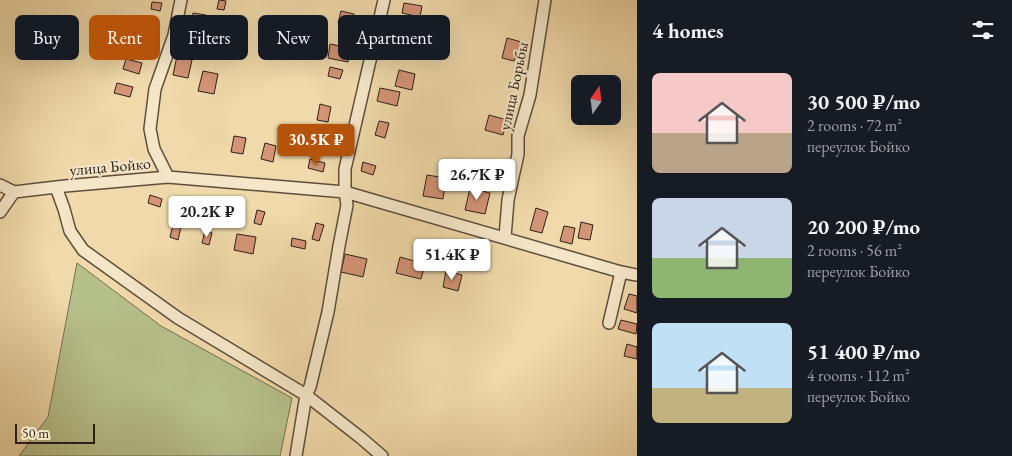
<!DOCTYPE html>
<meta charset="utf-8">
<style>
:root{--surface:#171b24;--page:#242831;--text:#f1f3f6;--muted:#9ea1a6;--accent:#b45309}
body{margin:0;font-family:"EB Garamond",serif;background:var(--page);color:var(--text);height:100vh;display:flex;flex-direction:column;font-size:19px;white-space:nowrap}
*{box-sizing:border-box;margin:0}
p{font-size:16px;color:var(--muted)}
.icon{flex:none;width:28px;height:28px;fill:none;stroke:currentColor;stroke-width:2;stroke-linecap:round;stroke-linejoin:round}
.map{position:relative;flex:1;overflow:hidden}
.sheet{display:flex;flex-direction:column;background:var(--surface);width:375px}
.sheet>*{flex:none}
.top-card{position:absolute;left:15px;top:15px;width:475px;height:45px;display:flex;gap:10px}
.needle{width:32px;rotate:14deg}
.controls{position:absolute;left:571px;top:75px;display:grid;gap:10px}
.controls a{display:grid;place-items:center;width:50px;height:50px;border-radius:8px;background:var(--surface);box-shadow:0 5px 20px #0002;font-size:25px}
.scale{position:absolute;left:15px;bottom:12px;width:80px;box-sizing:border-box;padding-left:5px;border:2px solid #2d2019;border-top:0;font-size:14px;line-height:18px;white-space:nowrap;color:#2d2019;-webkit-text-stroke:4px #f5e6c8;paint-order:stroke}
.price{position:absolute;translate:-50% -42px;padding:0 11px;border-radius:5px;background:#fff;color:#222;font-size:16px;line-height:32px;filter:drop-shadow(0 1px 2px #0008)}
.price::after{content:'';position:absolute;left:50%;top:30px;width:15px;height:11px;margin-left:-8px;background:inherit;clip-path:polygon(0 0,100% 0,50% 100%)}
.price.selected{background:var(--accent);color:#fff}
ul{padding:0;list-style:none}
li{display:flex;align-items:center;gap:15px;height:125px;padding:0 15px}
li span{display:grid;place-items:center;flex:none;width:140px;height:100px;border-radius:8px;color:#555}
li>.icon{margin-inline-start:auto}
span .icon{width:60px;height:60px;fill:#fffc;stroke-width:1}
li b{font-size:21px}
h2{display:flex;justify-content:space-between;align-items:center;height:60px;padding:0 15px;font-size:21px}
.chip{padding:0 18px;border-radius:8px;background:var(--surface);box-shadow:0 5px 20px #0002;font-size:18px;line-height:45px}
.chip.selected{background:var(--accent);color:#fff}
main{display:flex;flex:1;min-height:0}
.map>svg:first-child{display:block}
.green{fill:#b6c08b;stroke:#727052}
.building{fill:#d49576;stroke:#2d2019}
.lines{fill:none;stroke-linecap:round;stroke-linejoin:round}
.minor-casing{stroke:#5e4e3d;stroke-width:14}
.minor{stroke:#f5e6c8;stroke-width:11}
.labels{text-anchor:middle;stroke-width:4;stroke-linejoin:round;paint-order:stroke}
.street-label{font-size:16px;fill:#2d2019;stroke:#f5e6c8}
</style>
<main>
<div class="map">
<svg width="637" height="456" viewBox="0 0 637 456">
<rect width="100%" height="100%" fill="#f0d9aa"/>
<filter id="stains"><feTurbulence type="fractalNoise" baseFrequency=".004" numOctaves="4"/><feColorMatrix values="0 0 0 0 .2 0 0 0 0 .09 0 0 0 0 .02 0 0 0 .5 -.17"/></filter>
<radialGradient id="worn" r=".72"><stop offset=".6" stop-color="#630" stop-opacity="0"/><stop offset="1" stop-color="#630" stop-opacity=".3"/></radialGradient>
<path class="green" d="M77 263 161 326 292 398 280 456H19L48 417Z"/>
<path class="building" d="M219 0 226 1 224 10 217 9Z
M152 2 162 3 160 11 151 9Z
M404 3 422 6 420 17 402 13Z
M341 11 354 14 351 26 338 23Z
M193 13 206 15 204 27 190 24Z
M138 26 150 29 147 40 135 36Z
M507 38 525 43 521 57 516 56 514 61 502 58Z
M330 44 351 48 348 62 328 58Z
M187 45 200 48 198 57 185 54Z
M177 56 192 60 188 78 173 75Z
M126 59 142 63 139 74 123 69Z
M330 67 343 70 340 79 328 76Z
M399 70 415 74 412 90 395 86Z
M203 71 218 74 214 94 198 91Z
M117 83 133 87 130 97 114 93Z
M380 88 400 92 397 106 377 101Z
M320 104 331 107 328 122 317 120Z
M489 115 507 120 503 135 485 130Z
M379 121 389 123 385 138 375 135Z
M234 136 246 138 243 154 231 152Z
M265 143 276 146 273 162 261 159Z
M310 159 325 163 323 172 308 168Z
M363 162 376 166 373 175 361 171Z
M427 175 446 178 443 199 423 196Z
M470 188 490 193 485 214 465 210Z
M150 195 162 199 160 207 148 203Z
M227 203 234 205 231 217 224 215Z
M536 208 548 212 542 233 530 230Z
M257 210 265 212 261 225 254 223Z
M581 222 593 225 590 240 578 238Z
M316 223 324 225 319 241 312 239Z
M173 225 181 227 178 240 170 237Z
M564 226 575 228 572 244 560 241Z
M205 231 212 233 209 245 202 243Z
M237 234 256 237 253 254 234 250Z
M292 238 306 241 305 249 291 246Z
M345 254 367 259 363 277 341 272Z
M400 257 425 264 421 279 396 273Z
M446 271 462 275 458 291 443 287Z
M629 294 637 296V313L624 309Z
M621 320 637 324 636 334 618 329Z
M627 344 637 347V359L624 356Z"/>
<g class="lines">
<g class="minor-casing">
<path id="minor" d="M168 177 345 192 621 272 637 275
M0 185 14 192
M56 187 64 209 70 231 83 250 178 318 306 395 361 438 382 456
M0 212 14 192 65 186 168 177 154 149 150 129 155 89 174 35 181 0
M505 237 508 200 518 154V136L530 95 545 0
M609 323 621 272
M296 456 306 395 310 387 328 312 339 246 347 205 345 192V169L384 0"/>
</g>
<use href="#minor" class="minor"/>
</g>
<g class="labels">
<g class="street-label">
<text transform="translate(513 86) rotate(-78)" y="6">улица Борьбы</text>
<text transform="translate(110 166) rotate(-5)" y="6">улица Бойко</text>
</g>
</g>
<rect width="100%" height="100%" filter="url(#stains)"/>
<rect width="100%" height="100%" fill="url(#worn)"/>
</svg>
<div class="controls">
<a><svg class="needle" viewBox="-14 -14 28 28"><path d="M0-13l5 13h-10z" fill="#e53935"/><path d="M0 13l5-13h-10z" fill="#9ea1a6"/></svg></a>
</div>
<div class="scale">50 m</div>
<b class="price selected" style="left:316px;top:166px">30.5K ₽</b>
<b class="price" style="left:477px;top:201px">26.7K ₽</b>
<b class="price" style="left:207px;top:238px">20.2K ₽</b>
<b class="price" style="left:452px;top:281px">51.4K ₽</b>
<div class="top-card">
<a class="chip">Buy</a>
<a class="chip selected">Rent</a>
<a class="chip">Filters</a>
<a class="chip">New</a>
<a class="chip">Apartment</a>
</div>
</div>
<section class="sheet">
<h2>4 homes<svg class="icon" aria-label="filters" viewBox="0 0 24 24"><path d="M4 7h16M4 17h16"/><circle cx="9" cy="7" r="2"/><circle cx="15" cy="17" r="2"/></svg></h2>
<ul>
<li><span style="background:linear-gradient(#f6c9c9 60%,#b9a48a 0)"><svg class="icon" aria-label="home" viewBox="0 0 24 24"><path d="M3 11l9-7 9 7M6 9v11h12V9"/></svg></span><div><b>30 500 ₽/mo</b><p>2 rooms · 72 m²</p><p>переулок Бойко</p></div></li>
<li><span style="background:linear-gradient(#c9d6e8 60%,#8fb573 0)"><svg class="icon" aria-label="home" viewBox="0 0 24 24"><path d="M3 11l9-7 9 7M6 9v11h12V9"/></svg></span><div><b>20 200 ₽/mo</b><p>2 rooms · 56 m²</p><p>переулок Бойко</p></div></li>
<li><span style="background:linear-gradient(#bfe0f5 65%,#c2b280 0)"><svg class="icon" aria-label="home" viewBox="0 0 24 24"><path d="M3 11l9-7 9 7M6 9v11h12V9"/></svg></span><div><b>51 400 ₽/mo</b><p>4 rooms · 112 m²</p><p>переулок Бойко</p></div></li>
</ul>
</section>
</main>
